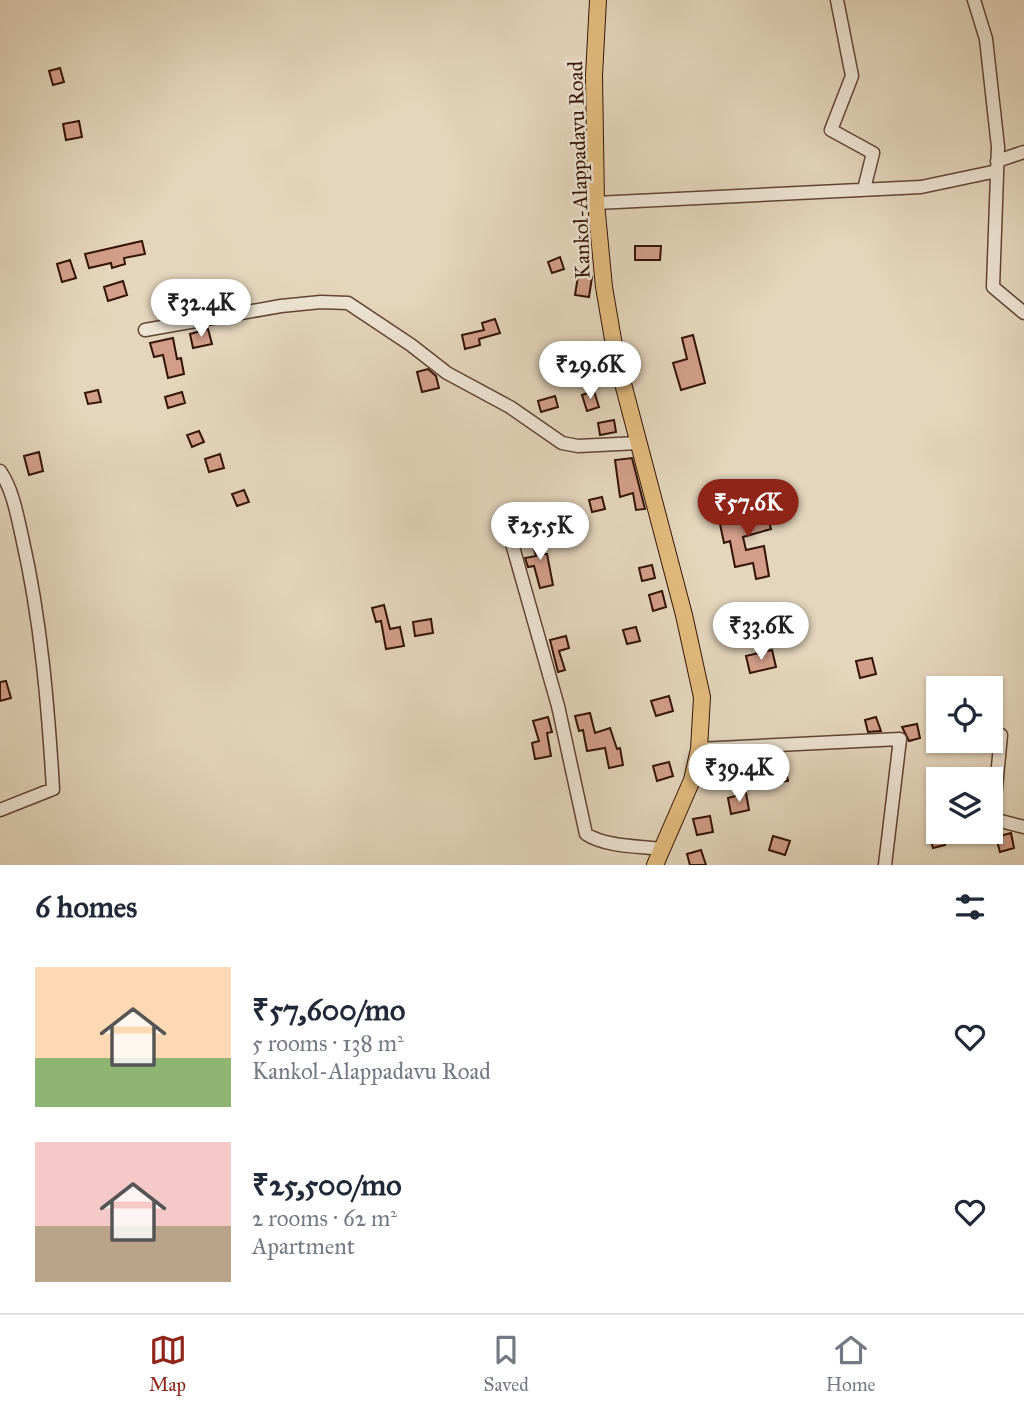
<!DOCTYPE html>
<meta charset="utf-8">
<style>
:root{--surface:#fff;--page:#f2f2f3;--text:#1f2937;--muted:#747a83;--line:#e0e1e3;--accent:#8f2418}
body{margin:0;font-family:"IM FELL Great Primer",serif;background:var(--page);color:var(--text);height:100vh;display:flex;flex-direction:column;font-size:26px;white-space:nowrap}
*{box-sizing:border-box;margin:0}
p{font-size:23px;color:var(--muted)}
.icon{flex:none;width:38px;height:38px;fill:none;stroke:currentColor;stroke-width:2;stroke-linecap:round;stroke-linejoin:round}
.map{position:relative;height:865px;overflow:hidden}
.side{display:flex;flex-direction:column;background:var(--surface);flex:1}
.side>*{flex:none}
.tools{position:absolute;left:926px;top:676px;display:grid;gap:14px}
.tools a{display:grid;place-items:center;width:77px;height:77px;border-radius:0px;background:var(--surface);box-shadow:0 2px 5px #0004;font-size:35px}
.price{position:absolute;translate:-50% -60px;padding:0 16px;border-radius:24px;background:#fff;color:#222;font-size:23px;line-height:46px;filter:drop-shadow(0 2px 4px #0008)}
.price::after{content:'';position:absolute;left:50%;top:42px;width:21px;height:16px;margin-left:-10px;background:inherit;clip-path:polygon(0 0,100% 0,50% 100%)}
.price.active{background:var(--accent);color:#fff}
ul{padding:0;list-style:none}
li{display:flex;align-items:center;gap:21px;height:175px;padding:0 35px}
li span{display:grid;place-items:center;flex:none;width:196px;height:140px;border-radius:0px;color:#555}
li>.icon{margin-inline-start:auto}
span .icon{width:84px;height:84px;fill:#fffc;stroke-width:1}
li b{font-size:30px}
h2{display:flex;justify-content:space-between;align-items:center;height:84px;padding:0 35px;font-size:30px}
.menu{display:flex;justify-content:space-around;align-items:center;height:98px;border-top:2px solid var(--line);background:var(--surface);font-size:19px;color:var(--muted)}
.menu a{display:grid;justify-items:center;gap:4px}
.menu .active{color:var(--accent)}
.map>svg:first-child{display:block}
.building{fill:#d29e89;stroke:#341405;stroke-width:2}
.lines{fill:none;stroke-linecap:round;stroke-linejoin:round}
.minor-casing{stroke:#604433;stroke-width:15}
.major-casing{stroke:#341405;stroke-width:18}
.minor{stroke:#ede4d3;stroke-width:12}
.major{stroke:#e2bb7e;stroke-width:16}
.labels{text-anchor:middle;stroke-width:5;stroke-linejoin:round;paint-order:stroke}
.street-label{font-size:21px;fill:#341405;stroke:#ede4d3}
</style>
<div class="map">
<svg width="1024" height="865" viewBox="0 0 1024 865">
<rect width="100%" height="100%" fill="#e4d6bc"/>
<filter id="stains"><feTurbulence type="fractalNoise" baseFrequency=".00286" numOctaves="4"/><feColorMatrix values="0 0 0 0 .2 0 0 0 0 .09 0 0 0 0 .02 0 0 0 .5 -.17"/></filter>
<radialGradient id="worn" r=".72"><stop offset=".6" stop-color="#630" stop-opacity="0"/><stop offset="1" stop-color="#630" stop-opacity=".3"/></radialGradient>
<path class="building" d="M60 68 64 82 53 85 49 71Z
M79 121 82 137 66 140 63 124Z
M142 241 145 254 124 258 125 264 112 268 111 263 89 268 85 254Z
M635 246H661L660 260H635Z
M560 257 564 269 552 273 548 262Z
M70 260 76 278 62 282 57 264Z
M578 276 592 277 589 297 575 295Z
M123 281 127 295 108 301 104 287Z
M166 295 170 310 157 314 153 298Z
M495 319 500 333 479 339 480 345 465 349 462 335 484 330 482 323Z
M208 329 212 344 193 348 190 334Z
M693 335 705 383 681 390 673 363 687 359 682 338Z
M173 338 177 359 181 358 184 374 168 378 163 355 154 357 150 343Z
M428 369 436 376 439 388 422 392 417 372Z
M98 390 101 402 88 404 85 393Z
M594 391 599 407 587 411 582 395Z
M182 392 185 403 168 408 165 397Z
M555 396 558 407 541 412 538 401Z
M614 420 616 432 600 435 598 423Z
M199 431 204 442 192 447 187 435Z
M39 452 43 471 29 475 24 456Z
M220 454 224 468 209 472 205 459Z
M632 458 645 509 636 510 633 493 620 497 615 460Z
M244 490 249 502 237 506 232 494Z
M602 497 605 509 592 512 589 500Z
M764 502 771 529 743 537 746 550 764 546 769 576 756 579 753 563 735 567 730 541 724 543 720 524 750 517 747 507Z
M538 531 545 554H547L553 585 540 588 534 566 528 567 525 558 536 556 529 534Z
M652 565 655 578 642 581 639 568Z
M662 591 666 607 653 611 649 595Z
M384 605 390 629 400 627 404 646 386 649 381 621 376 622 372 608Z
M431 619 433 633 415 636 413 622Z
M636 627 640 641 627 644 623 630Z
M566 636 569 648 559 651 565 670 558 672 550 640Z
M772 650 776 667 750 673 746 656Z
M872 658 876 674 860 678 856 661Z
M6 681 11 698 0 701V682Z
M669 696 673 711 656 716 651 701Z
M590 713 595 733 610 728 617 749 620 748 623 765 609 768 605 748 587 751 583 730 579 731 575 716Z
M548 717 552 732 547 733 551 756 535 759 532 743 539 741 533 721Z
M876 717 881 731 868 732 865 720Z
M917 724 920 738 909 741 902 727Z
M784 760 788 781 781 782V779H775L773 769 779 768 778 761Z
M669 762 673 776 657 781 653 766Z
M744 764 745 781 732 782 731 765Z
M746 793 749 810 731 814 728 798Z
M710 816 713 832 697 835 693 819Z
M938 828 945 845 933 848 928 831Z
M1011 833 1014 848 1000 852 996 837Z
M773 836 790 841 785 855 769 850Z
M701 850 706 865H690L687 854Z"/>
<g class="lines">
<g class="minor-casing">
<path id="minor" d="M837 0 852 76 831 130 873 153 864 189
M974 0 986 39 998 147 993 287 1024 313
M997 161 1024 152
M596 203 921 187 997 171
M145 330 281 306 321 302 348 303 411 345 447 373 510 407 562 443 578 446 638 443
M0 471C13 490 17 515 22 537 41 620 48 705 53 789L0 810
M511 540 558 706 586 834C606 847 638 846 661 849
M1001 735 993 819 1024 827
M699 749 900 739 885 865"/>
</g>
<g class="major-casing">
<path id="major" d="M598 0 594 76 596 203 604 287 616 357 684 615 702 697 699 749 692 780 655 865"/>
</g>
<use href="#minor" class="minor"/>
<use href="#major" class="major"/>
</g>
<g class="labels">
<g class="street-label">
<text transform="translate(579 170) rotate(-92)" y="7">Kankol-Alappadavu Road</text>
</g>
</g>
<rect width="100%" height="100%" filter="url(#stains)"/>
<rect width="100%" height="100%" fill="url(#worn)"/>
</svg>
<div class="tools">
<a><svg class="icon" aria-label="locate" viewBox="0 0 24 24"><circle cx="12" cy="12" r="6"/><path d="M12 2v4M12 18v4M2 12h4M18 12h4"/></svg></a>
<a><svg class="icon" aria-label="layers" viewBox="0 0 24 24"><path d="M12 4l9 5-9 5-9-5zM3 14l9 5 9-5"/></svg></a>
</div>
<b class="price" style="left:201px;top:339px">₹32.4K</b>
<b class="price" style="left:590px;top:401px">₹29.6K</b>
<b class="price active" style="left:748px;top:539px">₹57.6K</b>
<b class="price" style="left:540px;top:562px">₹25.5K</b>
<b class="price" style="left:761px;top:662px">₹33.6K</b>
<b class="price" style="left:739px;top:804px">₹39.4K</b>
</div>
<section class="side">
<h2>6 homes<svg class="icon" aria-label="filters" viewBox="0 0 24 24"><path d="M4 7h16M4 17h16"/><circle cx="9" cy="7" r="2"/><circle cx="15" cy="17" r="2"/></svg></h2>
<ul>
<li><span style="background:linear-gradient(#ffd9b3 65%,#8fb573 0)"><svg class="icon" aria-label="home" viewBox="0 0 24 24"><path d="M3 11l9-7 9 7M6 9v11h12V9"/></svg></span><div><b>₹57,600/mo</b><p>5 rooms · 138 m²</p><p>Kankol-Alappadavu Road</p></div><svg class="icon" aria-label="heart" viewBox="0 0 24 24"><path d="M12 20l-8-8c-3-5 5-10 8-4 3-6 11-1 8 4z"/></svg></li>
<li><span style="background:linear-gradient(#f6c9c9 60%,#b9a48a 0)"><svg class="icon" aria-label="home" viewBox="0 0 24 24"><path d="M3 11l9-7 9 7M6 9v11h12V9"/></svg></span><div><b>₹25,500/mo</b><p>2 rooms · 62 m²</p><p>Apartment</p></div><svg class="icon" aria-label="heart" viewBox="0 0 24 24"><path d="M12 20l-8-8c-3-5 5-10 8-4 3-6 11-1 8 4z"/></svg></li>
</ul>
</section>
<nav class="menu">
<a class="active"><svg class="icon" aria-label="map" viewBox="0 0 24 24"><path d="M3 6l6-2 6 2 6-2v14l-6 2-6-2-6 2zM9 4v14M15 6v14"/></svg>Map</a>
<a><svg class="icon" aria-label="saved" viewBox="0 0 24 24"><path d="M7 4h10v16l-5-4-5 4z"/></svg>Saved</a>
<a><svg class="icon" aria-label="home" viewBox="0 0 24 24"><path d="M3 11l9-7 9 7M6 9v11h12V9"/></svg>Home</a>
</nav>
